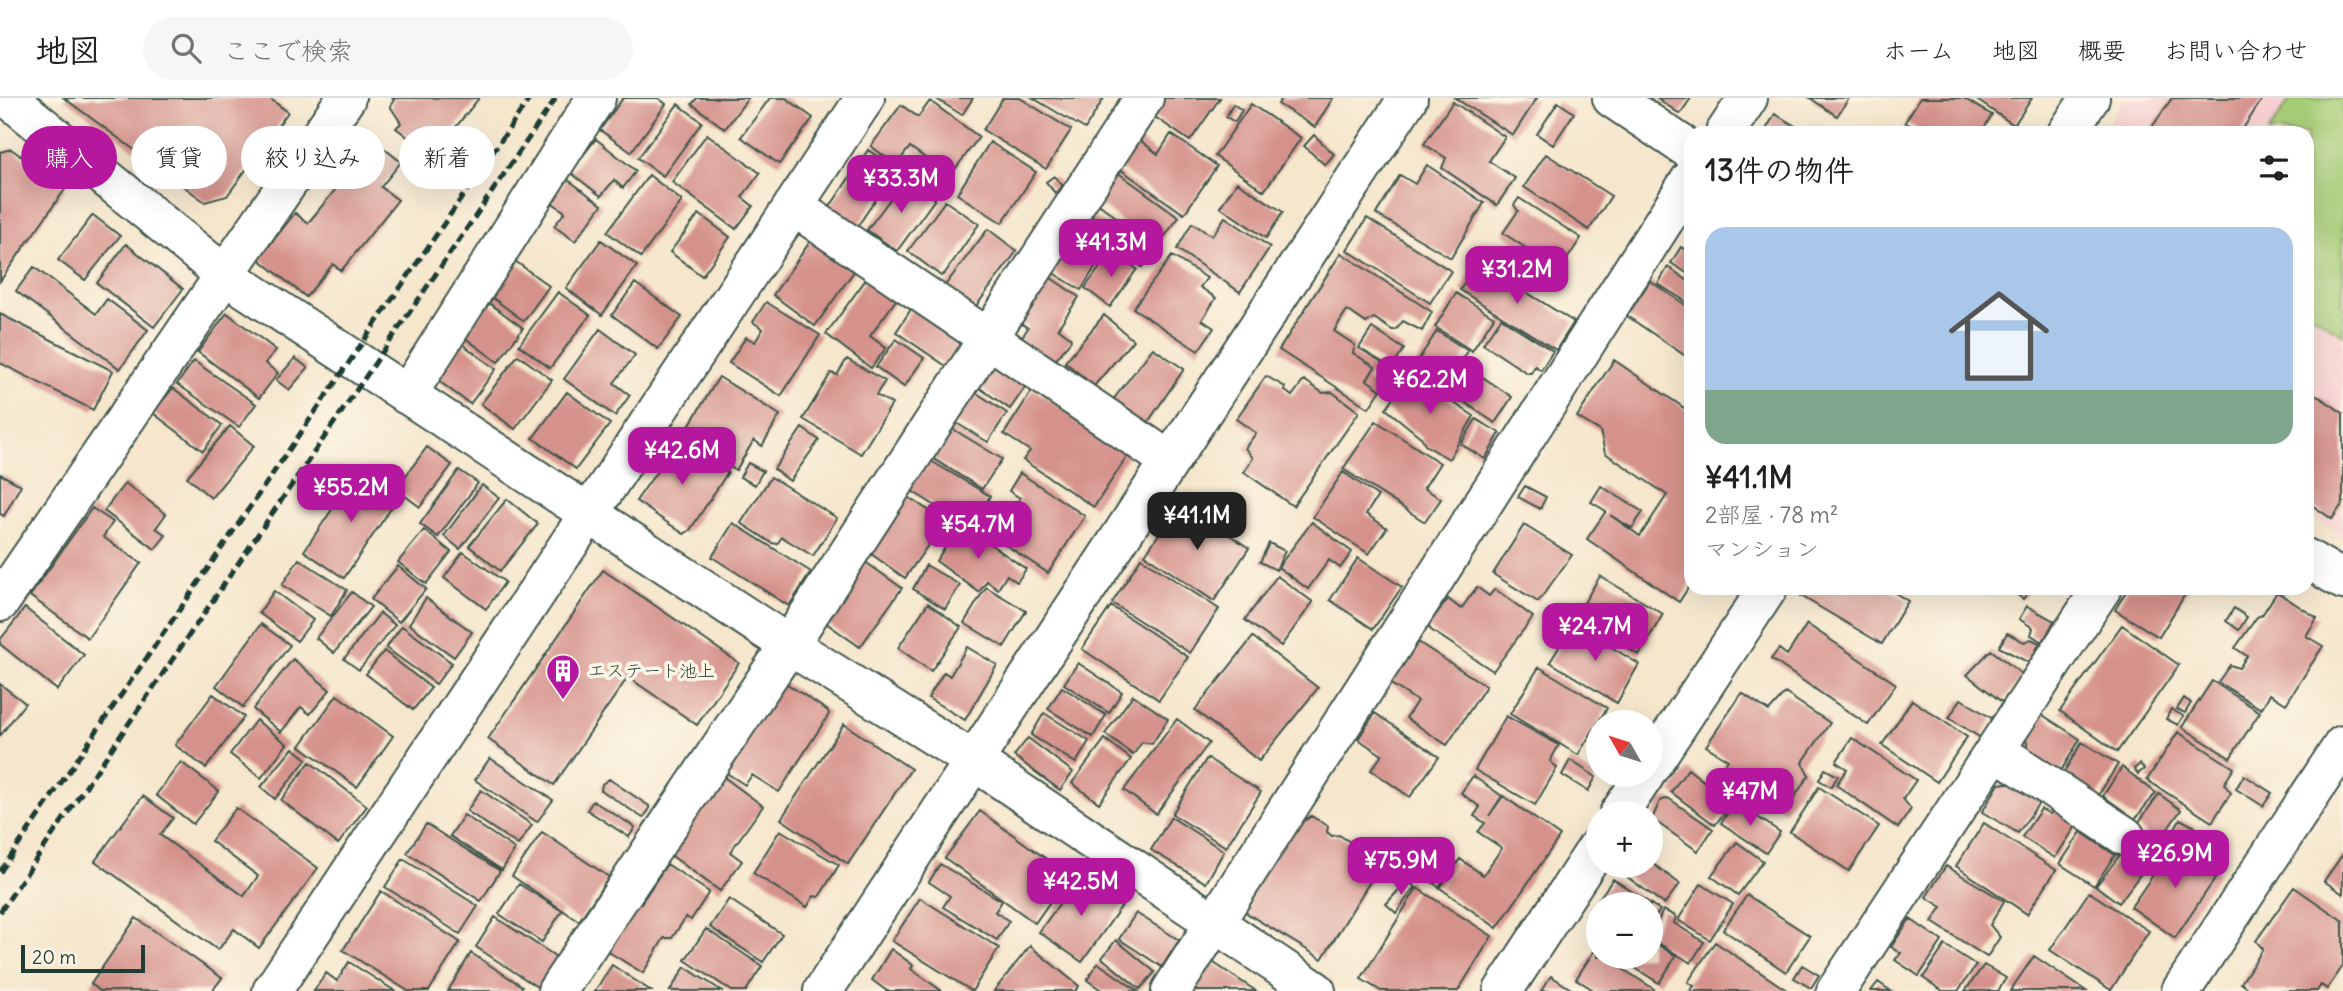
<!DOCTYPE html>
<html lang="ja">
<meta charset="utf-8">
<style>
:root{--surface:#fff;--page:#f6f6f6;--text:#202124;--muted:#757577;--line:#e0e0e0;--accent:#b5179e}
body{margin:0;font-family:Delius,"Klee One",sans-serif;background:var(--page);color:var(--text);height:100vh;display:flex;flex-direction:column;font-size:26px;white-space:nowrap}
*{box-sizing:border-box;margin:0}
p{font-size:23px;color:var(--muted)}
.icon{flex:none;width:38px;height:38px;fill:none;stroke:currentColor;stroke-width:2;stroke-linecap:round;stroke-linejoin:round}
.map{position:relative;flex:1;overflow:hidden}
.sheet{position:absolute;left:1684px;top:28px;width:630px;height:469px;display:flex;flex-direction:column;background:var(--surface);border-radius:21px;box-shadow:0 7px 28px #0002}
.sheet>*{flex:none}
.guide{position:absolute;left:21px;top:28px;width:665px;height:63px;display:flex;gap:14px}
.needle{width:46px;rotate:309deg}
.tools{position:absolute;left:1586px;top:612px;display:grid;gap:14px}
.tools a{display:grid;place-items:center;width:77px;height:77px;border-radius:50%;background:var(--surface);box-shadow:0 7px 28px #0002;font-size:35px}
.scale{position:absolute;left:21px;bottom:18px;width:124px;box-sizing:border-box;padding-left:7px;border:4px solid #1f3d34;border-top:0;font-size:19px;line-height:24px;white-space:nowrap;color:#1f3d34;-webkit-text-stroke:5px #fcf5e5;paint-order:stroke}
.price{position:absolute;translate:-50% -60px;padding:0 16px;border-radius:14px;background:var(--accent);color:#fff;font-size:23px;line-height:46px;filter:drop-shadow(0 2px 4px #0008)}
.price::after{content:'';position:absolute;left:50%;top:42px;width:21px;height:16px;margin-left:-10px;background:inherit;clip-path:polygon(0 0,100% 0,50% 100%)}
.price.current{background:#222;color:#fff}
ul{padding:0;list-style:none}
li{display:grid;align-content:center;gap:14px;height:371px;padding:0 21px}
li+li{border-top:2px solid var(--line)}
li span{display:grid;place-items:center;height:217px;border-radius:21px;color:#555}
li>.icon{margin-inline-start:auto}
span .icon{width:126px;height:126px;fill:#fffc;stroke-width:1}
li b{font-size:30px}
h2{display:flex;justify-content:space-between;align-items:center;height:84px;padding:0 21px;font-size:30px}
.tag{padding:0 24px;border-radius:32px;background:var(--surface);box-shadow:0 7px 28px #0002;font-size:24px;line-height:63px}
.tag.current{background:var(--accent);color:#fff}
header{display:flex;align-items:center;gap:42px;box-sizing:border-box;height:98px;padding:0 35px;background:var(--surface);border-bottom:2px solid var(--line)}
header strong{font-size:33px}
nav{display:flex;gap:38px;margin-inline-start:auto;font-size:24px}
.search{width:490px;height:63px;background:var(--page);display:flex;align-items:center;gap:18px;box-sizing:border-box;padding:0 24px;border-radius:38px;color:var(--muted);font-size:26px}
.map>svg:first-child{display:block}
.built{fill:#f7cfd1}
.green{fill:#a6cc76;stroke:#628455;stroke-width:2}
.building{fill:#d5928c}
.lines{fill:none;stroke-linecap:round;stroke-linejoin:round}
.minor-casing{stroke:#3f564b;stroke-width:42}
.minor{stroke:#fff;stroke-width:38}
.rail{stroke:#1f3d34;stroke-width:5;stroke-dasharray:10 5;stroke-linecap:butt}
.labels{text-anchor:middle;stroke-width:7;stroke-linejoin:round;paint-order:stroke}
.poi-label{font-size:18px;fill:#1f3d34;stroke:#fcf5e5;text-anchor:start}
</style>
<header>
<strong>地図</strong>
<div class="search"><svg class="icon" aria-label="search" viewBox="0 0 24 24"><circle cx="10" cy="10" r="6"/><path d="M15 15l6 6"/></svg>ここで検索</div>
<nav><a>ホーム</a><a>地図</a><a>概要</a><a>お問い合わせ</a></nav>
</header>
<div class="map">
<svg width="2343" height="893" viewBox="0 0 2343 893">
<rect width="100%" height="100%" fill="#fcf5e5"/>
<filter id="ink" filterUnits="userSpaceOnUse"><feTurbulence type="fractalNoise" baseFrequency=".0143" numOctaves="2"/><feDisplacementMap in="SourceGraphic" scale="14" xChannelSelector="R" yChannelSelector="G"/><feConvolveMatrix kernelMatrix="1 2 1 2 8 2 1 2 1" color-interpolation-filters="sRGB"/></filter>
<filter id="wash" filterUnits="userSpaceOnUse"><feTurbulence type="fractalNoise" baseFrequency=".00686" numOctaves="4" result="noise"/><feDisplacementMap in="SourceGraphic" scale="28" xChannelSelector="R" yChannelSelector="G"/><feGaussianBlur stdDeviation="1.57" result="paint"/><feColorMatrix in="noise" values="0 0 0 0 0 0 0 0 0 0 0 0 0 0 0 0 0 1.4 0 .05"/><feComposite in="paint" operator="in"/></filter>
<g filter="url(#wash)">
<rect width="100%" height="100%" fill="#f5e6cc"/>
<path class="built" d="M2125 0H2343V439L2307 415 2306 35H2102Z"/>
<path class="green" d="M2291 0H2343V237L2307 213 2306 35H2268Z"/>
<g id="blocks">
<path class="building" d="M64 0H269L288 14 227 98 205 104Z
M392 0H479L427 65 409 50 414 44 396 30 401 25 390 8 394 2Z
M623 0H658L666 6 631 54 600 32Z
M697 0H748L725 31 692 6Z
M770 0H786L813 20 779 66 741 39Z
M935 0H973L962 17Z
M1003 0H1020L1071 32 1046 71 983 32Z
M1033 0H1104L1085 31Z
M1164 0H1220L1190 43 1152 17Z
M1282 0H1333L1315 29 1278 6Z
M1455 0H1537L1513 37Z
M1657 0H1691L1680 16Z
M1810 0H1849L1837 18Z
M1920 0H1963L1992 17 1981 35H1923L1905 24Z
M1974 0H2032L2014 27Z
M2172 0H2263L2240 35H2148Z
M930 3 979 39 950 78 910 49 896 67 871 48 901 7 918 19Z
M1453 4 1505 39 1489 63 1515 80 1497 107 1442 70 1446 60 1424 46Z
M1558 4 1574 15 1553 47 1537 36Z
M678 6 702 24 663 78 638 60Z
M1233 6 1242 12 1235 24 1226 19Z
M1251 6 1301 40 1264 93 1215 58Z
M1775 16 1807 35H1764Z
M356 28 401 64 381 89 398 102 341 173 333 166 306 199 259 161 295 115 308 125 336 91 317 76Z
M707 36 760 75 742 99 753 108 736 131 672 84Z
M1171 36 1217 68 1184 116 1117 69 1137 40 1158 56Z
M1314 37 1334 56 1325 67 1304 48Z
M596 41 636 73 623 90 614 82 601 98 570 74Z
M990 44 1036 74 1002 125 957 96Z
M11 51 66 90 0 183V54Z
M868 52 896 71 853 135 825 116Z
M1546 56 1611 98 1589 132 1524 89Z
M1427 67 1484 105 1451 160 1376 116 1400 77 1415 86Z
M1113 71 1179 119 1142 169 1114 148 1128 128 1092 101Z
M649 77 682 103 641 159 607 134Z
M1054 78 1063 88 1055 95 1046 84Z
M906 80 935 101 897 153 867 132Z
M567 81 602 107 575 143 554 128 565 114 550 103Z
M1237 84 1283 114 1266 140 1220 109Z
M1519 100 1581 140 1560 172 1503 135 1518 113 1514 107Z
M945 103 979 126 945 175 941 178 908 153Z
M699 116 730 139 702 178 670 154Z
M93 117 120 138 85 182 58 162Z
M1093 119 1113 131 1104 146 1084 133Z
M1225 119 1270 149 1240 194 1177 151 1192 125 1212 138Z
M1367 120 1451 173 1430 205 1347 152Z
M1070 129 1106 152 1081 192 1045 170Z
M988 131 1017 153 973 212 943 190Z
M814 138 857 169 815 228 773 197Z
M601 142 637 168 602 217 566 190Z
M126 146 183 191 154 229 97 185Z
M1681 149 1690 155V177L1671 165Z
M1112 153 1137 171 1110 209 1085 190Z
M1341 155 1432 214 1422 233 1403 223 1396 232H1392L1374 220 1366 225 1347 212 1334 233 1355 247 1353 255 1375 269 1367 282 1381 292 1369 310 1279 252Z
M1172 158 1207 180 1200 189 1216 200 1202 222 1214 230 1198 253 1133 210Z
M515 163 549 188 524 223 490 198Z
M1478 164 1574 224 1556 252 1460 192Z
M34 169 96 216 107 201 148 232 120 271 16 193Z
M1668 169 1690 184V206L1658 186Z
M1048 178 1079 199 1058 230 1070 239 1071 242 1052 267 1020 242 1028 230 1015 221Z
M867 180 896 202 870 238 886 250 871 270 826 236Z
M1650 183 1690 210V261L1627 218Z
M635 185 682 219 658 251 612 217Z
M558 194 590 217 550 270 519 247Z
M1456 195 1494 219 1472 253 1435 229Z
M766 204 820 237 781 298 729 265 746 239 755 244 763 231 753 224Z
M916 204 969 240 949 270 896 234Z
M489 205 523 230 498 264 464 239Z
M227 215 276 252 265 265 278 275 259 300 198 254Z
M0 216 113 273 93 312 0 265Z
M1104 217 1133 242 1094 288 1065 264Z
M1501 220 1553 253 1541 272 1535 268 1531 275H1527L1483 246Z
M1372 230 1404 251 1392 270 1359 250Z
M600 231 635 257 614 285 630 297 615 318 564 281Z
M1437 233 1468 253 1446 287 1415 267Z
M896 241 924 260 904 289 876 269Z
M462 246 496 271 470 306 436 281Z
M1153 250 1184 271 1144 330 1109 307Z
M518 257 552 282 515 331 481 306Z
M295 260 308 270 289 292 276 282Z
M991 260 1028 285 1010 311 974 286Z
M847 261 885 283 876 297 892 306 861 356 803 321 831 275 837 277Z
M1614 262 1690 314V487L1679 504 1587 441 1606 413 1591 404 1601 388 1643 414 1632 430 1610 417 1640 438 1667 397 1605 355 1600 333 1577 319Z
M194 263 256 306 239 329 177 286Z
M1465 267 1512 299 1495 325 1448 293Z
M1409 276 1474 318 1449 361 1425 347 1422 340 1386 311Z
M1266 278 1285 289 1284 292 1292 298 1304 282 1323 295 1332 294 1359 314 1293 408 1244 374 1253 360 1245 350 1256 335 1236 321Z
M719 279 780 317 762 348 754 342 736 372 682 339Z
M173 290 222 327 203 353 153 315Z
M2306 290 2343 315V405L2332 421 2306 403Z
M1033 291 1130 354 1094 409 1023 362 1030 353 1004 336Z
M972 292 1007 315 988 344 953 323Z
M567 294 610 326 576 371 533 340Z
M1476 321 1500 335 1485 361 1461 346Z
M1376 323 1440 365 1424 390 1441 401 1425 424 1343 371Z
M230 328 254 348 211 400 187 379Z
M948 328 1002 361 982 391 929 358Z
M802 330 819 342 790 383 774 371Z
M679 342 728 374 690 432 684 436 636 403Z
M427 349 452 367 420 409 396 391Z
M926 360 990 398 971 430 907 390Z
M748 365 763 373 755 387 740 379Z
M459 372 478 385 438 439 420 426Z
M358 373 398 400 344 480 304 453Z
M1343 374 1378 398 1366 416 1387 430 1369 456 1313 419Z
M1020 375 1085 418 1048 475 994 439 1020 400 1009 393Z
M0 376 21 387 4 418 0 416Z
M771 379 837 420 813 458 782 439 777 446 772 445 741 425Z
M125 385 166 416 156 430 166 437 155 451 104 413Z
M482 387 499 400 460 451 444 438Z
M1525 388 1546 399 1540 411 1518 399Z
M905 397 945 423 905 480 867 453Z
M507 401 538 426 500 473 469 448Z
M1180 404 1249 450 1214 503 1145 457Z
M92 410 113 424 103 439 141 465 88 540 30 498Z
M1312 424 1352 454 1340 470 1329 462 1308 491 1278 469Z
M733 425 811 474 789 508 712 459Z
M961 426 1026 471 1017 484 1007 477 998 491 987 483 979 494 936 463Z
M1524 427 1572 457 1538 504 1493 476Z
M424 432 451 454 426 486 398 464Z
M1269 445 1285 453 1276 472 1260 464Z
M463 454 505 484 486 511 444 480Z
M1141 460 1219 511 1190 555 1112 505Z
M1358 460 1402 489 1373 531 1330 502Z
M299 461 347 492 331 518 282 487Z
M864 463 902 490 860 549 822 522Z
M926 467 960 487 945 511 913 491Z
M398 468 426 491 399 524 371 501Z
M603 472 739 565 697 627 628 579 554 687 488 641Z
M1277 478 1313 504 1281 548 1245 522Z
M1600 478 1663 516 1639 557 1576 518Z
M986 489 1026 513 1004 549 964 525Z
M1477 489 1489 498 1495 491 1533 519 1493 573 1431 532 1428 527 1448 501 1461 511Z
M1806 490H1887L1908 503 1882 546 1801 498Z
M2008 490H2031L2023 501Z
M2128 490H2189L2159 539 2115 512Z
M274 493 313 522 297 543 259 515Z
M352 494 371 509 334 555 316 540Z
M2277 494 2317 520 2306 538 2323 548 2286 606 2270 596 2261 611 2218 584 2230 567 2239 570 2247 558 2235 550 2257 519 2262 517Z
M426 500 472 534 454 559 409 526Z
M928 505 961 529 931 573 898 550Z
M1111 508 1188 559 1159 602 1082 551Z
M2027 508 2054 523 2043 544 2031 537 2033 530 2019 521Z
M25 510 84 557 57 592 0 546V542Z
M2234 510 2247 519 2239 532 2226 523Z
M380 515 395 527 359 572 344 561Z
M261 526 290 547 243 609 216 588Z
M1573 526 1639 566 1617 605 1550 564Z
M1807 526 1896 586 1868 627 1771 561 1779 551 1787 557Z
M2122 527 2179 567 2117 654 2060 613Z
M402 528 452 565 436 586 386 550Z
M2007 535 2024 544 2031 541 2040 545 2029 565 1999 549Z
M1253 539 1318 590 1259 663 1195 612Z
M1418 544 1486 588 1447 647 1406 620 1417 603 1391 586Z
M967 549 997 567 965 622 928 600 944 574 950 578Z
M1991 552 2023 577 2002 604 1967 577Z
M384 553 431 590 413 612 366 576Z
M293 561 330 592 310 616 301 609 281 634 253 611Z
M1078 565 1122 594 1109 615 1064 586Z
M1539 569 1607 610 1578 657 1510 616Z
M778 580 828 613 829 616 779 694 752 677 745 687 719 670Z
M2212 583 2260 614 2230 660 2182 629Z
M0 586 25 605 0 638Z
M1062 589 1106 617 1093 639 1048 611Z
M1742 595 1769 613 1785 595 1830 625 1802 665 1809 677 1785 713 1721 671 1728 662 1706 648Z
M213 596 244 619 206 670 175 647Z
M337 597 393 638 357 689 300 648Z
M1133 597 1168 621 1152 646 1142 644 1133 657 1105 636Z
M2184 600 2191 605 2185 615 2177 611Z
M1961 601 1993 621 1981 640 1949 620Z
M1912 602 1967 639 1937 684 1882 647Z
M2171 611 2183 618 2178 627 2166 621Z
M1044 615 1089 643 1076 665 1031 637Z
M1375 615 1439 659 1410 699 1371 672 1382 657 1358 641Z
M2041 616 2080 641 2059 676 2030 658 2026 641Z
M1506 618 1559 647 1550 663 1557 670 1535 707 1475 672Z
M1177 621 1209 645 1156 716 1124 692Z
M256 622 287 646 261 680 230 656Z
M844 626 911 671 848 766 781 721Z
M2178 634 2234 670 2224 686 2231 695 2212 724 2147 682Z
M1028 640 1073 674 1060 692 1014 658Z
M1852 640 1916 682 1903 701 1911 711 1898 730 1836 687 1847 671 1836 664Z
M1105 641 1131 661 1099 705 1072 685Z
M2082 644 2118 666 2096 701 2071 687 2075 681 2064 674Z
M293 650 307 661 275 701 261 689Z
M490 660 553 702 537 724 475 682Z
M1207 660 1261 694 1226 749 1172 716Z
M1570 662 1596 679 1588 693 1562 677Z
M181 664 219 693 193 726 156 697Z
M310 664 367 708 338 746 281 702Z
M2140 666 2144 671 2138 676 2134 671Z
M2122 669 2156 695 2135 721 2103 698Z
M1688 671 1732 705 1715 727 1671 694Z
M1825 671 1838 678 1831 689 1819 682Z
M721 677 763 708 730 754 742 763 720 793 665 753Z
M2244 677 2272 695 2263 708 2236 691Z
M1473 678 1502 698 1489 718 1503 698 1560 738 1497 830 1440 790 1460 761 1483 777 1502 750 1478 734 1485 725 1474 718 1480 709 1461 695Z
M609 681 649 708V712L643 720 601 692 602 686Z
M2016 684 2041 702 2018 735 1982 714 1999 686Z
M1819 689 1879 728 1849 773 1790 734Z
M481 692 532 727 518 747 467 713Z
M2159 696 2181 712 2150 755 2139 747 2147 736 2136 728Z
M143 698 173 720 160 737 244 798 258 778 211 743 236 710 318 770 259 850 234 831 218 852 95 763Z
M1668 700 1713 731 1698 753 1652 721 1660 703Z
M593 703 635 729 629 739 587 712Z
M1735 704 1780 734 1766 755 1721 725Z
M2041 711 2050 716 2056 711 2078 725 2055 760 2022 739Z
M980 713 1056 768 1041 789 1054 798 1035 825 945 760Z
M464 717 515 751 502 772 450 738Z
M1298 717 1306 722 1311 718 1328 728 1327 734 1332 738 1339 737 1382 764 1322 861 1248 816 1242 807Z
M1171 719 1224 753 1206 785 1151 752Z
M2180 721 2195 729 2186 749 2175 744H2167Z
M1984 725 2056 772 2027 816 1956 768Z
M426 726 500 773 481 803 407 755Z
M780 732 839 767 819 799 814 798 807 809 753 775Z
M542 734 609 779 579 823 512 778Z
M2081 734 2115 757 2094 788 2060 766Z
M1737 744 1763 763 1738 797 1711 778Z
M2175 745 2219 775 2175 840 2131 809Z
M2137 748 2153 759 2119 805 2096 788 2120 757 2129 759Z
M2343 756V796L2324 783Z
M1418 757 1437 768 1447 760 1455 766 1439 789 1411 769Z
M403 761 478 808 460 836 385 789Z
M1650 764 1680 786 1664 806 1618 772 1621 768H1650Z
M667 766 709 794 691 822 686 819 672 840H664L643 875 604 851 633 803 641 805Z
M940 766 1002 803 995 814 1009 823 997 842 943 809 950 798 929 784Z
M1946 768 2004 803 1990 827 2000 839 1987 859 1932 824 1942 809 1926 799Z
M1080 777 1123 806 1082 864 1039 834Z
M1613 781 1660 812 1650 827V807H1605L1598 802Z
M1408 782 1415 789 1396 815 1386 806Z
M519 786 562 813 542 844 499 816Z
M1701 786 1733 806 1710 842 1678 822Z
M2294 789 2343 823V868L2327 891 2321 887 2317 893H2252L2241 885 2263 851 2256 843Z
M1417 790 1492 838 1458 893H1381L1361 881Z
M381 793 460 844 429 893H408L343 852Z
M2089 794 2149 833 2111 892 2050 852Z
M1747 797 1810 838 1786 874 1723 832Z
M920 800 999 850 972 893 892 843Z
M729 801 782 836 763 864 710 829Z
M1663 812 1676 818 1674 825 1704 844 1691 865 1650 840Z
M1136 815 1179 842 1162 869 1119 841Z
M495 819 558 860 539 890 476 849Z
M136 820 222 880 212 893H100L91 886Z
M1910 821 1942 843 1919 878 1895 862 1901 855 1891 849Z
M706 831 762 868 746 893H732L685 862Z
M1116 842 1155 874 1140 891 1102 860Z
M1650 842 1676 858 1659 885 1618 859H1650Z
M1715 844 1788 893H1690L1694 888 1688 884Z
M1945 847 1976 867 1958 893H1943L1923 880Z
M1030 848 1079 888 1075 893H994Z
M891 851 913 867 911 871 942 893H887L872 882Z
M1594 853 1598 856V859H1604L1654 891 1653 893H1595L1576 881Z
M471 855 522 888 519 893H448Z
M2034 858 2086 893H2010Z
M1208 861 1256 893H1187Z
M349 864 395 893H314L326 875 337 883Z
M1098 865 1138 893H1103L1087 882Z
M612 867 651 893H595Z
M1802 867 1819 877 1811 890 1794 880Z
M1984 867 2006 880 1998 893H1965Z
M685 869 722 893H670Z
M1551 878 1574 893H1541Z
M1878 884 1891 893H1871Z"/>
</g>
</g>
<g filter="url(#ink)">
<use href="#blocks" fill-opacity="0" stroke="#3f564b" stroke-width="2"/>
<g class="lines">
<g class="minor-casing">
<path id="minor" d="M8 0 225 177 789 547 974 663 1316 893
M1612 0 1690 52
M1725 35 1748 0
M2067 35 2090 0
M793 108 1170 363
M407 297 596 0
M2306 460 2343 482
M0 504 346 0
M1995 652 2125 738
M1650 669 1768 490
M1619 716 1645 677
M272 893 865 0
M557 893 789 547 1144 0
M823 893 1408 0
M1171 893 1690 82
M1503 893 1598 748
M1836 893 2102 490
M2181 893 2343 647"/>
</g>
<use href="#minor" class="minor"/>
<path class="rail" d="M0 774 530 0
M0 814 556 0"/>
</g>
</g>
<defs>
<g id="building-pin" transform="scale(1.75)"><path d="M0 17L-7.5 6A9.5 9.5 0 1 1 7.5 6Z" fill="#b5179e" stroke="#fcf5e5"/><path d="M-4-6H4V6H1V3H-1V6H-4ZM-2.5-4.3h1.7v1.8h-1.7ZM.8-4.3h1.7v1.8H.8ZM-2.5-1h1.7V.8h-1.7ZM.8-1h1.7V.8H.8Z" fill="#fff"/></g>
</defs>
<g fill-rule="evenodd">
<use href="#building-pin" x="563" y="573"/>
</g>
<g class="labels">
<g class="poi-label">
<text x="588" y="579">エステート池上</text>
</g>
</g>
</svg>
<div class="tools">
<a><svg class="needle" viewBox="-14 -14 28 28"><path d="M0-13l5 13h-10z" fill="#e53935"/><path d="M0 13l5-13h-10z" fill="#757577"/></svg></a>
<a>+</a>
<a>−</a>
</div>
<div class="scale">20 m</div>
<b class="price" style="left:901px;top:117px">¥33.3M</b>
<b class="price" style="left:1111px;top:181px">¥41.3M</b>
<b class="price" style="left:1517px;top:208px">¥31.2M</b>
<b class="price" style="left:1430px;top:318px">¥62.2M</b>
<b class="price" style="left:682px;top:389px">¥42.6M</b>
<b class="price" style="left:351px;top:426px">¥55.2M</b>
<b class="price current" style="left:1197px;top:454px">¥41.1M</b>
<b class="price" style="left:978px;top:463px">¥54.7M</b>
<b class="price" style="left:1595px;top:565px">¥24.7M</b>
<b class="price" style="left:1750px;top:730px">¥47M</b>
<b class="price" style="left:2175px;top:792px">¥26.9M</b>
<b class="price" style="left:1401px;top:799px">¥75.9M</b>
<b class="price" style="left:1081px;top:820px">¥42.5M</b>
<div class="guide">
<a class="tag current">購入</a>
<a class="tag">賃貸</a>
<a class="tag">絞り込み</a>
<a class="tag">新着</a>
</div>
<section class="sheet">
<h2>13件の物件<svg class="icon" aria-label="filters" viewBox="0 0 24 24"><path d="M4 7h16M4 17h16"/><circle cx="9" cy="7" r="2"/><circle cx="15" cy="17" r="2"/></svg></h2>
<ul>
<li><span style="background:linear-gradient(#a9c7e8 75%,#7fa58c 0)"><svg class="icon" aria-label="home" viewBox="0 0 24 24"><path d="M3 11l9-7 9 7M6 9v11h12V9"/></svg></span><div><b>¥41.1M</b><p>2部屋 · 78 m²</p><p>マンション</p></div></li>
</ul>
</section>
</div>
